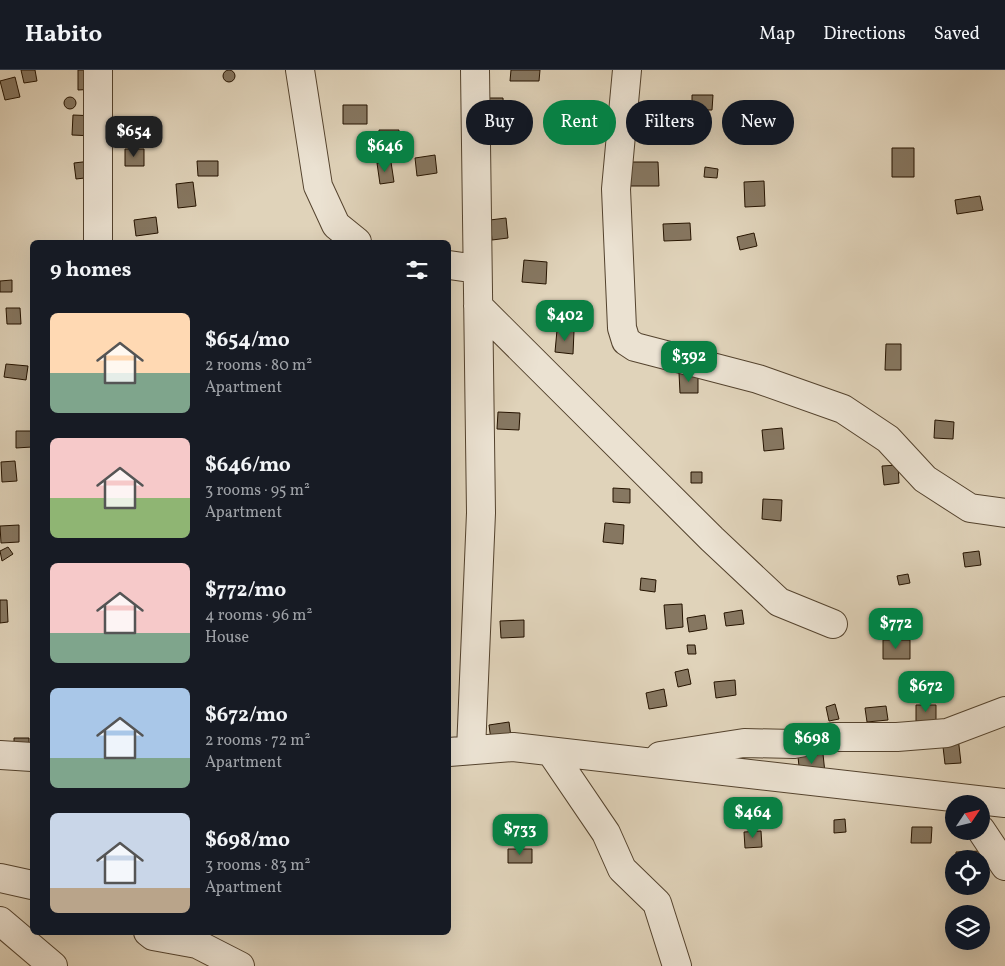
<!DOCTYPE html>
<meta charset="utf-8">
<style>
:root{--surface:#171b24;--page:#242831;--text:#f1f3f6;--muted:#9ea1a6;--line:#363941;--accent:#0b8043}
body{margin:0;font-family:Vollkorn,serif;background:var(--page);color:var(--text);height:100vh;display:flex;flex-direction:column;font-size:19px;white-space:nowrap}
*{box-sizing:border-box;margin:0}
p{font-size:16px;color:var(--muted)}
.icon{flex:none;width:28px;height:28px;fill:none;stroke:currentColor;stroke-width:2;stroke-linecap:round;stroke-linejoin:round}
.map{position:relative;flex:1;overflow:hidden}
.sheet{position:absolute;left:30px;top:170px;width:421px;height:695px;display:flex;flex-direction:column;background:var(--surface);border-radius:8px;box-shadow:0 5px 20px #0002}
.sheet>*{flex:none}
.top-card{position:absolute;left:466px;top:30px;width:464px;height:45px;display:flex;gap:10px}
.needle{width:32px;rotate:55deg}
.tools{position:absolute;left:945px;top:725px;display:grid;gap:10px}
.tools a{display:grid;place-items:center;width:45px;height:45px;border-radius:50%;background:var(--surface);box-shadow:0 5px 20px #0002;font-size:25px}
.price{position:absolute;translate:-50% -42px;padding:0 11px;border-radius:10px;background:var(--accent);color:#fff;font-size:16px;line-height:32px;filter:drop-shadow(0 1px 2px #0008)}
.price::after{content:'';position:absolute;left:50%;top:30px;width:15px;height:11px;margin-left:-8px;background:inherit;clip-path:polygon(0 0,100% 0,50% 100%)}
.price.selected{background:#222;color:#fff}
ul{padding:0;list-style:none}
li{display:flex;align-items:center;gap:15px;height:125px;padding:0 20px}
li span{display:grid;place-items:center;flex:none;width:140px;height:100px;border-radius:8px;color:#555}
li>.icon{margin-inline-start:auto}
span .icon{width:60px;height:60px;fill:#fffc;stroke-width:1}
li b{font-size:21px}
h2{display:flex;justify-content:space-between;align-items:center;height:60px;padding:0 20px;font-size:21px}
.tag{padding:0 18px;border-radius:22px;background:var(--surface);box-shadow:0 5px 20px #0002;font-size:18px;line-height:45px}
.tag.selected{background:var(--accent);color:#fff}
header{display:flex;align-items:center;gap:30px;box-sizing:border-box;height:70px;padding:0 25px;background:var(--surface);border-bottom:1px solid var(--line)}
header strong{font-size:24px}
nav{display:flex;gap:28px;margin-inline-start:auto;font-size:18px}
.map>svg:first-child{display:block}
.building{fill:#867761;stroke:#251300}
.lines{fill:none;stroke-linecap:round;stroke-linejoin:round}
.minor-casing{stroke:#54432e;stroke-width:30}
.minor{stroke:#ebe2d2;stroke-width:28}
</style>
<header>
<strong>Habito</strong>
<nav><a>Map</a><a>Directions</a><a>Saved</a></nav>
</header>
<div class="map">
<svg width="1005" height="896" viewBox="0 0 1005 896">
<rect width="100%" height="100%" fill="#e0d3ba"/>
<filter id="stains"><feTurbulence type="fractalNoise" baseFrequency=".004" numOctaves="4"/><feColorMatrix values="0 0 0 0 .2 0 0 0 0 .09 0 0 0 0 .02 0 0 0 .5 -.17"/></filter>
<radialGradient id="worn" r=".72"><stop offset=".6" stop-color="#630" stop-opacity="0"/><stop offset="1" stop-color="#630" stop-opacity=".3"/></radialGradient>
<path class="building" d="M21 0H35L37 11 24 13Z
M78 0H95L96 19 78 20Z
M511 0H540L539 11H510Z
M223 6a6 6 0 1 1 12 0a6 6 0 1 1-12 0Z
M15 7 20 27 5 30 0 11Z
M692 25H713L712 40H692Z
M64 33a6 6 0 1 1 12 0a6 6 0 1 1-12 0Z
M482 28H503L504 49H482Z
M343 35H367V54H343Z
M73 45 97 46 96 66 72 65Z
M379 60H399L398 84 378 83Z
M892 78H914V107H892Z
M125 79H144V96H125Z
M435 85 437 103 417 106 415 88Z
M91 91 93 107 76 109 74 93Z
M197 91H218V106H198Z
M391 92 394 112 380 114 377 93Z
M629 92H658L659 116H630Z
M705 97 718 99 717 108 704 107Z
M764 111 765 136 745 137 744 112Z
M193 112 196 136 178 138 176 114Z
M980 126 983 140 957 144 955 130Z
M156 147 158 163 136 166 134 150Z
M506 148 508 168 492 170 490 150Z
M690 153 691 170 664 171 663 154Z
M754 163 757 176 740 180 737 167Z
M524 190 547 192 546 214 522 212Z
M12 210V222H0V211Z
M6 238H20L21 254H7Z
M557 260 574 261 573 284 555 282Z
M886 274H901V300H885Z
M6 294 28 296 26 310 4 307Z
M679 303H698V323H680Z
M498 342 520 343 519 360 497 359Z
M935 350 954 352 953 369 934 368Z
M782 358 784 379 764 381 762 360Z
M16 361H32V377L16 378Z
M15 391 17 411 2 412 1 392Z
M898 395 899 413 884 415 882 396Z
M691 402H702V413H691Z
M613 418 630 419V433L613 432Z
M763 429 782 430 781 451 762 449Z
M605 453 624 455 623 474 603 472Z
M19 455V472L1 473 0 456Z
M8 477 13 484 2 491 0 481Z
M979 481 981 495 965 497 963 483Z
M908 504 910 513 899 515 897 506Z
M641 508 656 510 655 522 640 520Z
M0 530H7L8 552 0 553Z
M682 534 683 557 666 559 664 535Z
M742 540 744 554 726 556 724 543Z
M705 545 707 559 689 562 687 548Z
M524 550V567L501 568 500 551Z
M883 570H910V589H883Z
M687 575H695L696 584H688Z
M688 599 691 614 678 617 675 602Z
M735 610 736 625 716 628 714 612Z
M664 619 667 636 649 639 646 623Z
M835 634 839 649 829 651 826 637Z
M916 635H936V651H916Z
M886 636 888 650 867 652 865 638Z
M509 652 511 667 491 670 489 655Z
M958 667 961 693 945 694 942 668Z
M14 668H29V680H14Z
M823 684 825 703 800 705 798 687Z
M845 749 846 762 834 763V750Z
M912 757H932L931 773H911Z
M761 761 762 777 745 778 744 762Z
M508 779H532V793H508Z
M981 781 982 801 981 789H956V782Z"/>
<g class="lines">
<g class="minor-casing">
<path id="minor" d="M98 0V172
M300 0 318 116 336 155 357 172
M627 0 616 119 622 258 626 271 635 277 758 309 843 339 888 369 925 409 970 438 1005 443
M449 195 477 199
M478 236 712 469 779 532 833 554
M471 680 481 443 475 0
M449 682 513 677 1005 733
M551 682 606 763 622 799 657 833 677 896
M0 685 32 687
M660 686 744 673 794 674 833 667H897L947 663 1005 641
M981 760 1005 796
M0 808 32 815
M0 851 53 896
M148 862 153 866 197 874 240 896"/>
</g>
<use href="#minor" class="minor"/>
</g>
<rect width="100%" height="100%" filter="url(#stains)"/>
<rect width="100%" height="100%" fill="url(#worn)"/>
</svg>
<div class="tools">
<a><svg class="needle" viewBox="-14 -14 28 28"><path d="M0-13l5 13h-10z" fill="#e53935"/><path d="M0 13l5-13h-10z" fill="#9ea1a6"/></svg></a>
<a><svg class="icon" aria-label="locate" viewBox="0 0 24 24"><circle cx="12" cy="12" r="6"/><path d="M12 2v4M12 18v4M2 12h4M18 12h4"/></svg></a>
<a><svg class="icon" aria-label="layers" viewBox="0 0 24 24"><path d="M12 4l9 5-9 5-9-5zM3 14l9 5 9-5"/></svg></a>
</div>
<b class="price selected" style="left:134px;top:88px">$654</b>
<b class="price" style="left:385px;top:103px">$646</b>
<b class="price" style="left:565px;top:272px">$402</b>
<b class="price" style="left:689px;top:313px">$392</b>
<b class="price" style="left:896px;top:580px">$772</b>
<b class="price" style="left:926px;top:643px">$672</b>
<b class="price" style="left:812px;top:695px">$698</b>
<b class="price" style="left:753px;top:769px">$464</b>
<b class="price" style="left:520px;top:786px">$733</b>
<div class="top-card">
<a class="tag">Buy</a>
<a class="tag selected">Rent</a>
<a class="tag">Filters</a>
<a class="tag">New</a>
</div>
<section class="sheet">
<h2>9 homes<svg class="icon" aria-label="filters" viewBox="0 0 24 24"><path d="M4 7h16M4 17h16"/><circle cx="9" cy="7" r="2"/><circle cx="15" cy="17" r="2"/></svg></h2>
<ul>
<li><span style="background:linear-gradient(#ffd9b3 60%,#7fa58c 0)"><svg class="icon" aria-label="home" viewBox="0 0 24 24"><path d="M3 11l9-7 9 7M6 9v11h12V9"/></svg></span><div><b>$654/mo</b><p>2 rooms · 80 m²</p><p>Apartment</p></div></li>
<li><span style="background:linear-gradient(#f6c9c9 60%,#8fb573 0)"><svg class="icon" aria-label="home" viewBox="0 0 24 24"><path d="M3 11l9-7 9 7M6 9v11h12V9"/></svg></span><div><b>$646/mo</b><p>3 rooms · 95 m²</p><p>Apartment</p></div></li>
<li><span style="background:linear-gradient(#f6c9c9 70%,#7fa58c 0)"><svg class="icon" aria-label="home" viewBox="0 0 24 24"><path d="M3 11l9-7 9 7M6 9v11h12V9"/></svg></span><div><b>$772/mo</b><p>4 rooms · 96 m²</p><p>House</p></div></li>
<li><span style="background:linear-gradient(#a9c7e8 70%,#7fa58c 0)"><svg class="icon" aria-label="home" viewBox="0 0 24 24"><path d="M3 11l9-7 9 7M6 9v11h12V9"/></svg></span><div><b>$672/mo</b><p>2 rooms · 72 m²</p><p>Apartment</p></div></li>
<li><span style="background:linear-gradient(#c9d6e8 75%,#b9a48a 0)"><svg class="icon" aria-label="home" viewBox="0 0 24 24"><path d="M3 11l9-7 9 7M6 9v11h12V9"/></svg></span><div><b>$698/mo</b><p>3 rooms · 83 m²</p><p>Apartment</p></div></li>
</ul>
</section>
</div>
